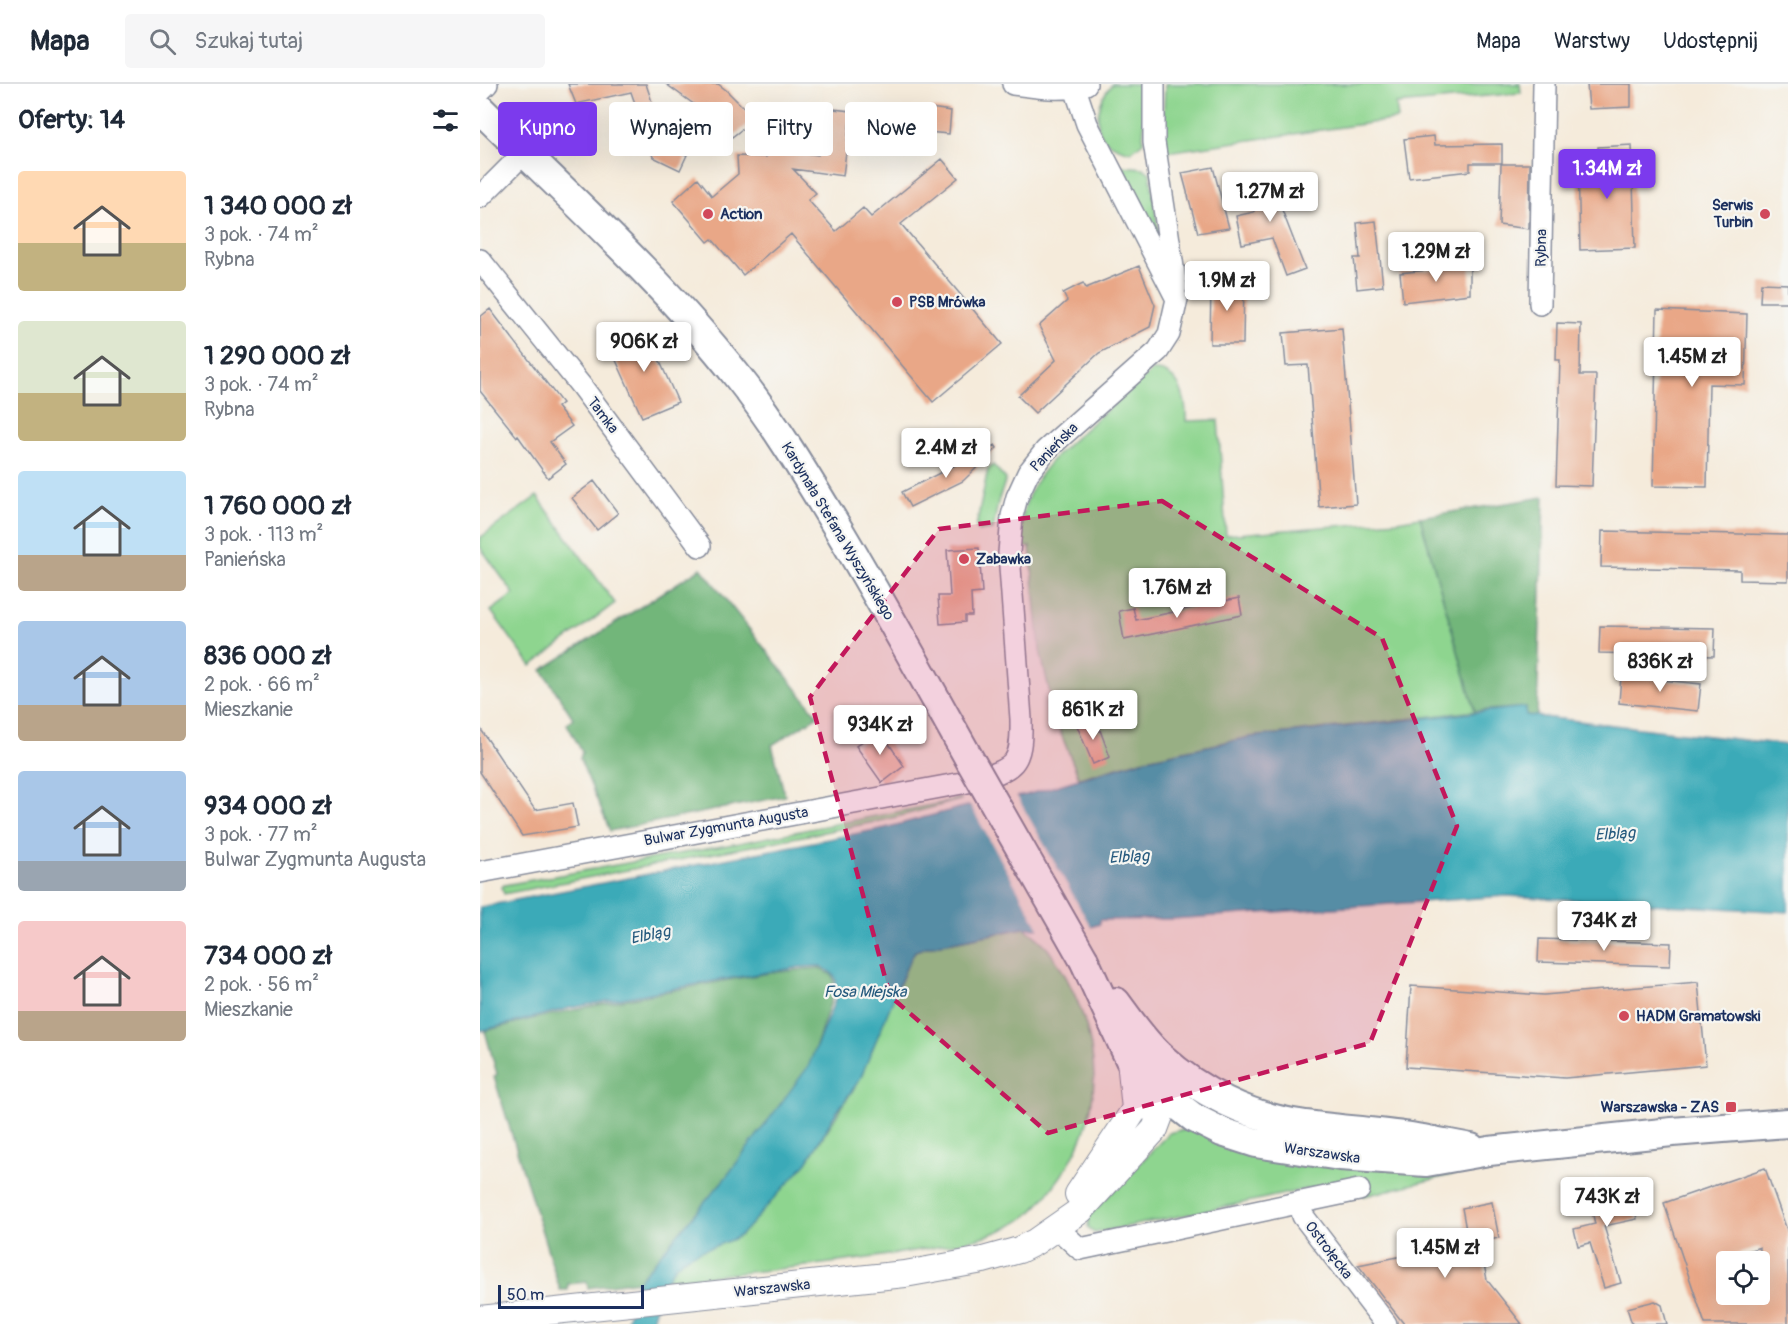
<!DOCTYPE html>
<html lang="pl">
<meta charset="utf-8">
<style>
:root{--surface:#fff;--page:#f6f6f7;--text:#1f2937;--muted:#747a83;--line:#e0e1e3;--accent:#7c3aed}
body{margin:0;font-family:Pangolin,sans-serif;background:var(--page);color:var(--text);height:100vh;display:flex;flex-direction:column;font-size:22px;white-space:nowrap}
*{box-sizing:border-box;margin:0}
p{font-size:20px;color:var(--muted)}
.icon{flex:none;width:33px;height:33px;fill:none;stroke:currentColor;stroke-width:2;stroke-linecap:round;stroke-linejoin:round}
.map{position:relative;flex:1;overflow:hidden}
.drawer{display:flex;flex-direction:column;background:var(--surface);width:480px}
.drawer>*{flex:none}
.guide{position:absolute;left:18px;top:18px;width:570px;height:54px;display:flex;gap:12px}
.buttons{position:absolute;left:1236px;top:1167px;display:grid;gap:12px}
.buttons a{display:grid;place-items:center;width:54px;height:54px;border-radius:6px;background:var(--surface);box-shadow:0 6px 24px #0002;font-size:30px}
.scale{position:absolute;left:18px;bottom:15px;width:146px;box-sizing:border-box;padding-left:6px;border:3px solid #1b2f5e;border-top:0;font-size:16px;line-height:21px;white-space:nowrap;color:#1b2f5e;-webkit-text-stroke:4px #f6f6f2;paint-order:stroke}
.price{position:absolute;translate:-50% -51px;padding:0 14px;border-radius:6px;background:#fff;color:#222;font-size:20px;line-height:39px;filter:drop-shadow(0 2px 3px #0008)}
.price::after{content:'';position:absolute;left:50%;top:36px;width:18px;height:14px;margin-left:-9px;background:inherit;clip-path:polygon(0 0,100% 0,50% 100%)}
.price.current{background:var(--accent);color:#fff}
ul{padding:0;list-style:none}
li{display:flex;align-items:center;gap:18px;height:150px;padding:0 18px}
li span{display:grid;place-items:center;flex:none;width:168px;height:120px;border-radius:6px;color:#555}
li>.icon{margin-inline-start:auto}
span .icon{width:72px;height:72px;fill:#fffc;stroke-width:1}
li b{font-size:26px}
h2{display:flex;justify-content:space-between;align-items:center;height:72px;padding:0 18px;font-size:26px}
.tag{padding:0 21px;border-radius:6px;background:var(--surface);box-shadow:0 6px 24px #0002;font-size:21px;line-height:54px}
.tag.current{background:var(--accent);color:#fff}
header{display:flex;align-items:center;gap:36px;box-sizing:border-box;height:84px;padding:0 30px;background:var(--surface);border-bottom:2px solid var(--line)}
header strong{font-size:28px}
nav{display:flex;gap:33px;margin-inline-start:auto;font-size:21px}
.search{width:420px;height:54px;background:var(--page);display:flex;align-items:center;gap:15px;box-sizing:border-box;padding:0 21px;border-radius:6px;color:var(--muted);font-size:22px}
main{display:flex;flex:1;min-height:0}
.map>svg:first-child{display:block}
.green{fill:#8ed58f;stroke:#548276;stroke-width:1.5}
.forest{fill:#72b67a;stroke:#46726c;stroke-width:1.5}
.water{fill:#3aaab8;stroke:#2a6c8b;stroke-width:1.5}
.pier{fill:#f5ebdb}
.building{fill:#e9a787;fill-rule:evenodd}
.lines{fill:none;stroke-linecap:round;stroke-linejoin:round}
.minor-casing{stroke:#888d9c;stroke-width:24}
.tertiary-casing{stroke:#888d9c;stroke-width:28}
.secondary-casing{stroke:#888d9c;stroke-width:32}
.minor{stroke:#fff;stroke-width:21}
.tertiary{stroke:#fff;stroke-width:26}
.secondary{stroke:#fff;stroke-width:28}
.secondary-bridge-casing{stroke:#888d9c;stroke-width:32;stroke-linecap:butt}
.secondary-bridge{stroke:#fff;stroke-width:28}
.marked{fill:#c2185b;fill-opacity:0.2;stroke:#c2185b;stroke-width:4.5;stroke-dasharray:12 8;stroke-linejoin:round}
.poi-dot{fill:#d1495b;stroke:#f6f6f2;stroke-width:2}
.labels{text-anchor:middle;stroke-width:4.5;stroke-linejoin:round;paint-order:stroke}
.poi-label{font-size:15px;font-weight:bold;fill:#1b2f5e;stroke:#f6f6f2;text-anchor:start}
.street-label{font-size:15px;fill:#1b2f5e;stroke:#f6f6f2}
.water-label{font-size:16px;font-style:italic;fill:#265a7e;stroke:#f6f6f2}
</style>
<header>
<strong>Mapa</strong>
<div class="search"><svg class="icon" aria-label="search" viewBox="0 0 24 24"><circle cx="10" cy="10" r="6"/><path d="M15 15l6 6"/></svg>Szukaj tutaj</div>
<nav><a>Mapa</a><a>Warstwy</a><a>Udostępnij</a></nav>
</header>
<main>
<section class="drawer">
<h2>Oferty: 14<svg class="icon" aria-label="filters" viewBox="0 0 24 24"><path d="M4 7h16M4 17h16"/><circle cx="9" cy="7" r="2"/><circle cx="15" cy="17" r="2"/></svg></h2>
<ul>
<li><span style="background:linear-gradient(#ffd9b3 60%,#c2b280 0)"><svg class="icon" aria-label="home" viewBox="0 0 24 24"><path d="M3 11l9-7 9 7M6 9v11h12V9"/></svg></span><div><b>1 340 000 zł</b><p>3 pok. · 74 m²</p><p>Rybna</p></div></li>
<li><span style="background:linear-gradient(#dfe7d0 60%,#c2b280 0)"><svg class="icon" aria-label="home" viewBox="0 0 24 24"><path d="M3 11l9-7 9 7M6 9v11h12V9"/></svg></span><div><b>1 290 000 zł</b><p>3 pok. · 74 m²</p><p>Rybna</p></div></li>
<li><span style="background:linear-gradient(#bfe0f5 70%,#b9a48a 0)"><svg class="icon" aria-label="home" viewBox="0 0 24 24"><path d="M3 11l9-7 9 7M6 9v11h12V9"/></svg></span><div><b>1 760 000 zł</b><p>3 pok. · 113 m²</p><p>Panieńska</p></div></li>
<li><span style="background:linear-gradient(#a9c7e8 70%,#b9a48a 0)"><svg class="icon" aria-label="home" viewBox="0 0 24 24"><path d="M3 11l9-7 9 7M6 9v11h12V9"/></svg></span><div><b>836 000 zł</b><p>2 pok. · 66 m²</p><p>Mieszkanie</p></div></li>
<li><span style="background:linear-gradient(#a9c7e8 75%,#9aa5b1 0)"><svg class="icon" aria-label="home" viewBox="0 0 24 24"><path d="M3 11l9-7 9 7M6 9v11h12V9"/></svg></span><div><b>934 000 zł</b><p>3 pok. · 77 m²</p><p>Bulwar Zygmunta Augusta</p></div></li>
<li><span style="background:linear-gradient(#f6c9c9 75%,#b9a48a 0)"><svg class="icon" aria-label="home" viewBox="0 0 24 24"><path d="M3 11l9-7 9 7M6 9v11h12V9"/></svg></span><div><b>734 000 zł</b><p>2 pok. · 56 m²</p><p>Mieszkanie</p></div></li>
</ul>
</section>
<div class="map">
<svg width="1308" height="1240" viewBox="0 0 1308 1240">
<rect width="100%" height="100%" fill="#f6f6f2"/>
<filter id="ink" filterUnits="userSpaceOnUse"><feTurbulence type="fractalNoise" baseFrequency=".0167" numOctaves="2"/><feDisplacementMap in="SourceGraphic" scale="12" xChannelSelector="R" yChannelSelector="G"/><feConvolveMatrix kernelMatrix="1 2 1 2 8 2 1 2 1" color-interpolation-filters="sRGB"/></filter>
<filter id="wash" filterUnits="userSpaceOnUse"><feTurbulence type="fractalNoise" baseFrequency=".008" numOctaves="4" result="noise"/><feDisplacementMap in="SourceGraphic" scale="24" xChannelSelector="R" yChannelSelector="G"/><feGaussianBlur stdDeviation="1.35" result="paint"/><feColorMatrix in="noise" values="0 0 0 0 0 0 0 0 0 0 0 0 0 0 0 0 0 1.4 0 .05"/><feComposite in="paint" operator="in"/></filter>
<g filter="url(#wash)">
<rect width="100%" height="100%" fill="#f5ebdb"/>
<path class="green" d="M632 0H666L663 58 651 68C643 66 632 63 625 56 611 41 620 13 632 0Z
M685 0H1040L1041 9 916 20 918 35 687 68 683 43Z
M641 82 663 84 670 89 680 159Z
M672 287C699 285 707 315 706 337L738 336 746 451 917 437 940 433 995 627 770 653 662 676 599 694 577 640 560 567 550 463 539 464C540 449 541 433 546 419 558 384 586 362 613 338 633 321 652 304 672 287Z
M513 381 526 395 518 418 513 446 499 447 496 443 508 385Z
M57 412 135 519 51 582 11 527 34 510 0 463V454Z
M481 714V716L405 736 24 810 22 803 24 801 254 760 467 718V717Z
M545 844C552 850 563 857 568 865 595 901 614 950 614 995 613 1037 598 1071 573 1103 563 1116 552 1130 538 1138 507 1156 468 1161 433 1167 351 1181 269 1188 186 1196 190 1190 194 1181 199 1176 214 1164 243 1161 261 1151L327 1078 380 995 427 882 435 867 447 863Z
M700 1046 720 1047 941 1088 995 1085 884 1112 878 1094 716 1129 614 1149 608 1143 609 1132 689 1049Z"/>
<path class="forest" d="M1064 413 1057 632 1045 631 1046 623 995 627 940 433Z
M221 484 338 632 292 661 305 712 130 747 100 675 102 668 87 640 93 634 62 586Z
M340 884 352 891 354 896 351 917 329 983 247 1092 158 1197 108 1204 107 1198 88 1200V1206H80L14 993 17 990 5 947C68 930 131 918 195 906 243 897 291 887 340 884Z"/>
<path class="water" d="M1046 623V631L1308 661V828L1027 812 692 835 620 836V840L611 843 544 844 447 863 435 867 427 882 380 995 354 1032 327 1078 261 1151C224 1172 198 1160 181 1209 178 1219 173 1229 172 1240H146L158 1197 247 1092 328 983 355 916 356 896 353 890 341 882 321 883 239 896 90 924 0 947V823L405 744 483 723 546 711 662 676 770 653Z"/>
<path class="pier" d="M535 709 612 845 561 847 489 719Z"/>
<g id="blocks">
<path class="building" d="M88 0H166L179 39 164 45 151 8 96 20Z
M186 0H238L246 6 275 35 252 53 233 34Z
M1107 0H1151V23L1109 25Z
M344 24 371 27 363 92 313 85 336 109 328 116 356 147 383 124 391 133 462 75 478 94 421 140 522 260 453 318 311 150 263 191 232 155 228 158 193 117 218 94 232 112 258 90 257 72 286 73 288 64 338 71Z
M450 24 471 27 469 50 447 48Z
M954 52 955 61 1022 60V79H990V87L929 94 924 55Z
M166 53 207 71 200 86 173 73Z
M1152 61 1155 164 1100 166 1098 76 1118 75V63Z
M1021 80H1050L1049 145 1019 141Z
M733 83 749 144 718 149 702 89Z
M802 90 804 107 795 108 825 185 806 192 792 154 762 160 756 132 774 128 772 94Z
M896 137 903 202 877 205 874 174H880L877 139Z
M990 181V210L923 218 920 189Z
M659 182 675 221 670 243 619 269 555 329 538 312 576 276 559 242 587 217 583 209 603 199 606 204Z
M764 194 763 260H730L731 200Z
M1281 199 1308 200V218H1280Z
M10 225 82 319 77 323 92 342 70 358 86 380 68 394 38 352 37 353 0 307V233Z
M1177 226 1267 230 1265 301 1229 300 1227 403 1173 402Z
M1077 239 1101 240 1100 291H1116L1112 402 1076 401 1080 276H1076Z
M862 244 876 420 839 423 828 281 806 282 803 249Z
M166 246 198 318 162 333 129 261Z
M515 361 517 364 483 397 430 423 422 408Z
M114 397 138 429 117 446 92 414Z
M1122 447 1308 451V497L1260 496V486L1121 483Z
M499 464 502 509 491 510 492 532H485V538L460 540 458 512H470L467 466Z
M759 514 762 531 644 556 639 527 653 524 656 536Z
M1120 542 1235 544 1234 572 1119 569Z
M1141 592 1221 600 1218 627 1139 619Z
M611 633 614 648 620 646 630 673 613 680 595 637Z
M0 644 55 726 93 719 98 743 42 752 0 688Z
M399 645 424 682 402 699 376 662Z
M1059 855 1191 859 1190 882 1058 878Z
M1218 898 1226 981 1085 994 926 983 931 902 1064 911Z
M1285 1084 1308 1149V1240H1225L1184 1119ZM1280 1163V1210H1246V1174Z
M1149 1100 1157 1135 1124 1142 1141 1199 1124 1204 1110 1159 1098 1162 1094 1145 1115 1140 1108 1109Z
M1012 1118 1019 1154 1000 1158 1007 1196 1042 1240H924L878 1181 963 1164 960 1151 986 1146 982 1124Z
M1175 1217 1182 1221 1187 1240H1152L1147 1224Z"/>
</g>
</g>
<g filter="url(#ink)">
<use href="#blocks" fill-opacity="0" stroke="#888d9c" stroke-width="1.5"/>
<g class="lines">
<g class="minor-casing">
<path id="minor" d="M533 0C558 3 582 8 606 0
M674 0V58L696 203
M0 7 7 0
M0 113 44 69
M0 176 102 303 220 462
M1060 220 1064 0
M0 788 493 697C535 684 542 682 541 635L529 469 532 432 537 413 548 389 566 366 678 267 689 250 697 215 607 40 595 4
M820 1118 823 1132 906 1240
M576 1143 600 1165 879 1106"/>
</g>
<g class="tertiary-casing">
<path id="tertiary" d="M650 976 655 1025
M598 1110 655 1025 687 1013
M0 1235 425 1190 503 1176 539 1166 555 1158 601 1126 675 1045 687 1013 700 1000"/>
</g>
<g class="secondary-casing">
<path id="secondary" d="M0 25C88 112 182 196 258 293 293 337 322 385 351 433 400 514 445 596 491 678
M604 876 650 976 687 1013 714 1034 742 1048 776 1059 860 1072 946 1078 1009 1067 1192 1048 1308 1039
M636 918C650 937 664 958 682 974 719 1008 769 1033 820 1040 854 1045 889 1047 924 1052 946 1055 969 1060 991 1064"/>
</g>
<use href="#minor" class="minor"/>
<use href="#tertiary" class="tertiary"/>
<use href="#secondary" class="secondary"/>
<g class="secondary-bridge-casing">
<path id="secondary-bridge" d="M491 678 604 876"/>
</g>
<use href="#secondary-bridge" class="secondary-bridge"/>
</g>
</g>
<path class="marked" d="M682 417 902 554 977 742 890 959 568 1049 410 912 330 613 459 445Z"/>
<g class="poi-dot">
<circle cx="228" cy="130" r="6"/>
<circle cx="1285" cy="130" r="6"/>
<circle cx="417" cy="218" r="6"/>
<circle cx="484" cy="475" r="6"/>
<circle cx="1144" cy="932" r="6"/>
<rect x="1245" y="1017" width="12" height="12" rx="3"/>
</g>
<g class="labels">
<g class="poi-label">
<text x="1273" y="126" text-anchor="end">Serwis<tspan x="1273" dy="17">Turbin</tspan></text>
<text x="240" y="135">Action</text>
<text x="429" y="223">PSB Mrówka</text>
<text x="496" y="480">Zabawka</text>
<text x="1156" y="937">HADM Gramatowski</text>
<text x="1239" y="1028" text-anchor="end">Warszawska - ZAS</text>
</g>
<g class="street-label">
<text transform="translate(1061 164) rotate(-89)" y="5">Rybna</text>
<text transform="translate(123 331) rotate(53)" y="5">Tamka</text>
<text transform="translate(574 363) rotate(-46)" y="5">Panieńska</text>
<text transform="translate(358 447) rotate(59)" y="5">Kardynała Stefana Wyszyńskiego</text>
<text transform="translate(246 742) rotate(-10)" y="5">Bulwar Zygmunta Augusta</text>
<text transform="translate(842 1069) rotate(8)" y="5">Warszawska</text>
<text transform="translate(849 1166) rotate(53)" y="5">Ostrołęcka</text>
<text transform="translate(292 1204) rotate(-6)" y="5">Warszawska</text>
</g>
<g class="water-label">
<text transform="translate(1135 749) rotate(-3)" y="6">Elbląg</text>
<text transform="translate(649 772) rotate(-3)" y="6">Elbląg</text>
<text transform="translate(170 850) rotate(-11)" y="6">Elbląg</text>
<text x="385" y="913">Fosa Miejska</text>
</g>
</g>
</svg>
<div class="buttons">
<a><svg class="icon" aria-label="locate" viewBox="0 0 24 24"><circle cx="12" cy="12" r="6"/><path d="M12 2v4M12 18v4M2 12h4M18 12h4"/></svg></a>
</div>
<div class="scale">50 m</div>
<b class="price current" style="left:1127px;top:116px">1.34M zł</b>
<b class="price" style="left:790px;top:139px">1.27M zł</b>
<b class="price" style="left:956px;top:199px">1.29M zł</b>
<b class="price" style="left:747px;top:228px">1.9M zł</b>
<b class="price" style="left:164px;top:289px">906K zł</b>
<b class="price" style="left:1212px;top:304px">1.45M zł</b>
<b class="price" style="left:466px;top:395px">2.4M zł</b>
<b class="price" style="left:697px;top:535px">1.76M zł</b>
<b class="price" style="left:1180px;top:609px">836K zł</b>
<b class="price" style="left:613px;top:657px">861K zł</b>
<b class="price" style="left:400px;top:672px">934K zł</b>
<b class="price" style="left:1124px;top:868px">734K zł</b>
<b class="price" style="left:1127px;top:1144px">743K zł</b>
<b class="price" style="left:965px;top:1195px">1.45M zł</b>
<div class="guide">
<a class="tag current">Kupno</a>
<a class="tag">Wynajem</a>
<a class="tag">Filtry</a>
<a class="tag">Nowe</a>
</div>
</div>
</main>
